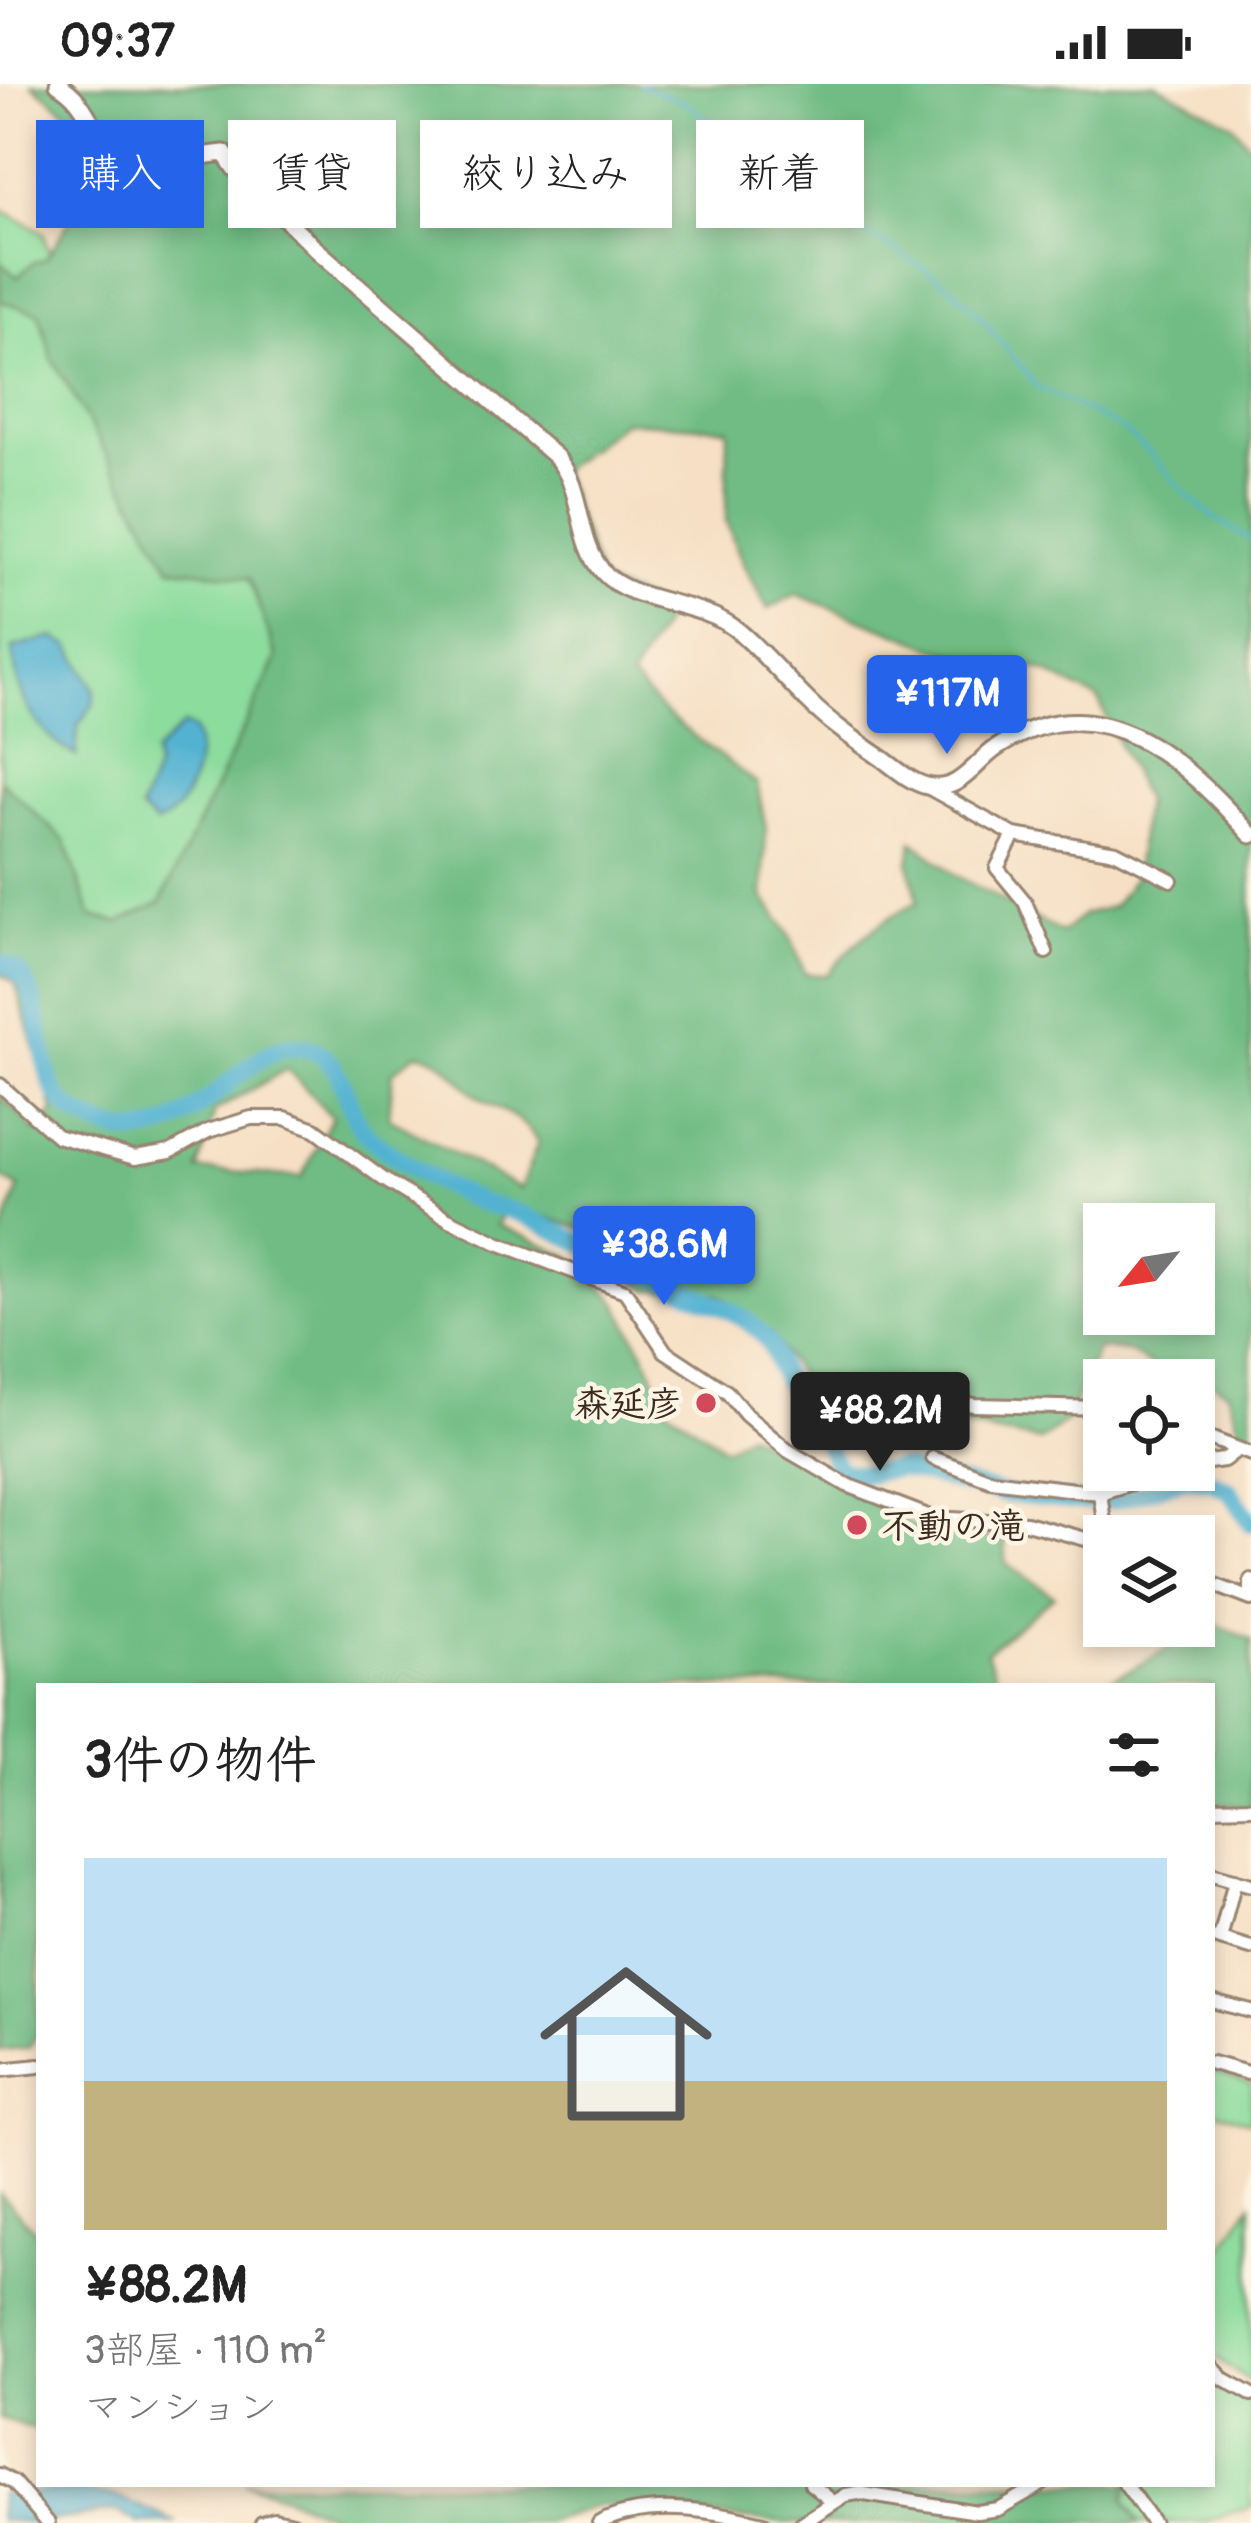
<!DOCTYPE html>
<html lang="ja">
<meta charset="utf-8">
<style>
:root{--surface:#fff;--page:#f2f2f2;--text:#222;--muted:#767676;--accent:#2563eb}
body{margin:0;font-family:Pangolin,"Klee One",sans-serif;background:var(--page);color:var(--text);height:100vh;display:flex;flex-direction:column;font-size:45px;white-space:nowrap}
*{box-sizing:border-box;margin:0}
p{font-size:39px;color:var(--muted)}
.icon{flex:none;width:66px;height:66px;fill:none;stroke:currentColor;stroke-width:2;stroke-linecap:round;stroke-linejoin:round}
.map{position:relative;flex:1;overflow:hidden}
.panel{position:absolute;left:36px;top:1599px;width:1179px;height:804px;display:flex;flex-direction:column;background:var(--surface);border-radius:0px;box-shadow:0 6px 18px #0003}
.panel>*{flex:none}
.banner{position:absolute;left:36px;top:36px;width:1179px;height:108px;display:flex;gap:24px}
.needle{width:78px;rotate:240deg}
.controls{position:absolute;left:1083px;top:1119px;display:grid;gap:24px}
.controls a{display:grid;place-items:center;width:132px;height:132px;border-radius:0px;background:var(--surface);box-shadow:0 6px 18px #0003;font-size:60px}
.price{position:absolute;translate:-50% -102px;padding:0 27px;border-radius:12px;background:var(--accent);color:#fff;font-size:39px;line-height:78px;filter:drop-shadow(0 3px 6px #0008)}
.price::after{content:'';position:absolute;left:50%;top:72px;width:36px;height:27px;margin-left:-18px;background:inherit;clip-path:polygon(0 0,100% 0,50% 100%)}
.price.on{background:#222;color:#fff}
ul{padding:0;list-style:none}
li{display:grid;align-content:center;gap:24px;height:636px;padding:0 48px}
li span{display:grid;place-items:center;height:372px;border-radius:0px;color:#555}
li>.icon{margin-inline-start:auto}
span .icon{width:216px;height:216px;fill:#fffc;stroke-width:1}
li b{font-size:51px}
h2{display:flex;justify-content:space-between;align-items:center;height:144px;padding:0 48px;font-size:51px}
.tag{padding:0 42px;border-radius:0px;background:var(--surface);box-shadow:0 6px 18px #0003;font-size:42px;line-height:108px}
.tag.on{background:var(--accent);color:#fff}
.status{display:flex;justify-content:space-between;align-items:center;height:84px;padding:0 60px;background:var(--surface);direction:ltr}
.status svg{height:33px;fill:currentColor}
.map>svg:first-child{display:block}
.green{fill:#8bdc9d;stroke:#63835e;stroke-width:3}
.forest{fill:#70bc84;stroke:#567351;stroke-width:3;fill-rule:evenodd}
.water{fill:#53b2d2;stroke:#476e78;stroke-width:3}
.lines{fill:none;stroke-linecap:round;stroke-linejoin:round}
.stream{stroke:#53b2d2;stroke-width:3}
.river{stroke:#53b2d2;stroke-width:18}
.minor-casing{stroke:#988471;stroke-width:18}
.tertiary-casing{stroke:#988471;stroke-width:21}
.minor{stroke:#fff;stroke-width:12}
.tertiary{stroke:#fff;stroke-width:15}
.poi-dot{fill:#d1495b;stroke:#fcf5e5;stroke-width:4.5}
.labels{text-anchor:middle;stroke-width:9;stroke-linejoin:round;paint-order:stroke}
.poi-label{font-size:36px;font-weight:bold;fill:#3b2a1e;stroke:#fcf5e5;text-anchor:end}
</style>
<div class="status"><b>09:37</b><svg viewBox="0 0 49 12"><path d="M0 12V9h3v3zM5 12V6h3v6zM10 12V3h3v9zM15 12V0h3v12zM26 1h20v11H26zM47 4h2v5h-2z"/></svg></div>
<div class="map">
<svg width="1251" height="2439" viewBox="0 0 1251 2439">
<rect width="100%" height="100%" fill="#fcf5e5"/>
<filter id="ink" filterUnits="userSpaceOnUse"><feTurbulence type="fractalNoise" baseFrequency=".00833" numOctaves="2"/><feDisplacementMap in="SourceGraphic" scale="24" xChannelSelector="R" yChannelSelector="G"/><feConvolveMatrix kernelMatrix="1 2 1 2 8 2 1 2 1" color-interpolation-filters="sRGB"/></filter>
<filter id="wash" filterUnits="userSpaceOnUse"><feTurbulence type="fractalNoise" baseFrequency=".004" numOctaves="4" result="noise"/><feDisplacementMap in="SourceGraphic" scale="48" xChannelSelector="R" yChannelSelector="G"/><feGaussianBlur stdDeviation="2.7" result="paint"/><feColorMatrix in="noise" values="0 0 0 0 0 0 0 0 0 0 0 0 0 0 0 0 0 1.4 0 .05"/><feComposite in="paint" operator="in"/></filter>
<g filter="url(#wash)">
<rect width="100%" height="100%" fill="#f6dfc4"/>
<path class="green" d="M0 125 43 148 90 303 258 479 321 539 260 715 118 866 0 763Z
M1212 1986 1251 1999V2038L1212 2026Z
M1251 2120V2299L1212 2271V2180Z
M1216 2295 1251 2317V2424L1204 2439H1139L1124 2417 1129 2400H1212V2296Z"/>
<path class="forest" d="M32 0H1156L1233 40 1251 63V1358L1242 1354 1228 1308 1212 1298 1194 1302V1296C1157 1296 1157 1281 1128 1268 1120 1264 1107 1265 1097 1265L1067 1337 1040 1357C982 1346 895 1328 837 1335L798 1291 771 1249 719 1210 649 1206 624 1190 586 1146 508 1121 497 1141 571 1172 616 1217 652 1284 664 1321 725 1364 748 1349 846 1396 927 1451 1005 1453 1006 1480 1054 1512 986 1568 999 1602H39V1947L29 1964 0 1967V1156L19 1104 0 1093V1011L36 1048 54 1028 15 899 0 890V696L65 757 91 832 119 839 161 818 277 574 249 494 170 483 52 274 39 229 0 217V178L17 193 34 178 46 175 94 97 106 59ZM624 337 728 344 726 437 743 480 768 525 796 510 946 568 1041 586 1098 615 1144 716 1135 792 1114 822 1083 831 1062 849 955 791 913 757 909 778 918 818C880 836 854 859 827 891L805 890 791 854 763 812 766 744 757 700 665 630 631 594 671 526 602 499 560 387ZM417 969C443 973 453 990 471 1007 497 1031 515 1022 538 1059L520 1105 389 1034 393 988ZM287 985 332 1033 302 1093 198 1086 215 1027ZM1104 1140H1194V1230H1104Z
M1207 1536 1251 1556V1723L1212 1719V1602H1090C1134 1591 1171 1561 1207 1536Z
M0 2110 39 2150V2347L0 2334Z
M244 2400H1129L1124 2417 1139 2439H789L600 2422 545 2439H351L287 2413Z"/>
<path class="water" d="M53 553 70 562 94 604 93 621 78 641 76 672C35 649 15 610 13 564Z
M183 641 193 645C207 673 186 732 155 740L140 726 156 686 154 670Z
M80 2407 116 2412 177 2439H138L114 2427 37 2438 0 2436V2409Z"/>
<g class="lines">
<path class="stream" d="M639 0 684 18 729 50 760 103 779 118 879 156 949 201 977 228 1037 303 1120 344 1146 365 1189 413 1214 434 1251 456"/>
<path class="river" d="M0 879C49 890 33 979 59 1014 68 1026 83 1034 96 1040 192 1083 243 946 308 964 342 974 344 1011 357 1037 364 1051 377 1059 389 1068 415 1085 448 1105 477 1117 494 1124 513 1125 529 1134 578 1158 628 1180 678 1203 707 1216 743 1228 764 1253 775 1265 776 1280 783 1294 790 1308 805 1315 812 1328 823 1347 827 1368 839 1386L864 1390 900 1384 1003 1410 1079 1418 1113 1417 1185 1395 1210 1397 1229 1406 1251 1439"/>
</g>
</g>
<g filter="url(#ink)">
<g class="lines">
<g class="minor-casing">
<path id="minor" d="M931 705 1014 751 1116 768 1171 796
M1014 751 997 784 1025 818 1046 868
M0 1001 57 1052 135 1074 170 1068 208 1047 251 1034H285L315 1045 383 1095 448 1135 498 1159 625 1207 665 1267 727 1308 746 1331 787 1366 847 1401 933 1434 1026 1439 1104 1460
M892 1308 974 1321 1104 1324
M1194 1348 1251 1370
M933 1374 991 1396 1100 1409 1172 1386
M1194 1380 1224 1376 1238 1365
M1100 1409 1106 1452
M1194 1493 1251 1515
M1251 1496V1505
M1212 1724 1251 1723
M1212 1790 1251 1801
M1217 1854 1251 1864
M1220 1855 1235 1796
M1212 1917 1251 1927
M1212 1979 1251 1990
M0 1986 39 1982
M1212 2283 1224 2295 1251 2310
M0 2391 14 2399 48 2439
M811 2400 833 2418
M1125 2400 1153 2439
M262 2439 274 2435 293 2439
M599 2439C647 2415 712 2426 764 2439
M802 2439 846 2411 858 2409 977 2428 998 2425 1042 2400"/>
</g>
<g class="tertiary-casing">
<path id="tertiary" d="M58 0C87 18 86 38 106 57 136 88 187 73 224 69L235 85 316 165 556 373C585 406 575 457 604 489 633 520 700 516 737 546 763 567 784 594 808 617 830 639 855 656 880 673 894 683 910 698 927 702 958 710 974 680 995 665 1099 593 1184 677 1251 751"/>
</g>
<use href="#minor" class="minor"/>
<use href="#tertiary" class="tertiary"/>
</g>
</g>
<g class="poi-dot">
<circle cx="706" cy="1319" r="12"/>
<circle cx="857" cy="1441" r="12"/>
</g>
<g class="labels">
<g class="poi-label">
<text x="682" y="1332">森延彦</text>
<text x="881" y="1454" text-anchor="start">不動の滝</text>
</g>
</g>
</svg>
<div class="controls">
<a><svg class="needle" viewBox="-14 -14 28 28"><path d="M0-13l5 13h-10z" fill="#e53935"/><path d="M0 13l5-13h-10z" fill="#767676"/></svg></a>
<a><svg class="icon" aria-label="locate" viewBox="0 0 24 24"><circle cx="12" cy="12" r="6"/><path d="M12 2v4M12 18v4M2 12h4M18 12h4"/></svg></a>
<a><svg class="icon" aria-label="layers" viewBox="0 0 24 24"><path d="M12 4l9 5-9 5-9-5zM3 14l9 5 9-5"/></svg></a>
</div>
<b class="price" style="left:947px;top:673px">¥117M</b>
<b class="price" style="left:664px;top:1224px">¥38.6M</b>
<b class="price on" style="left:880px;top:1390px">¥88.2M</b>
<div class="banner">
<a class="tag on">購入</a>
<a class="tag">賃貸</a>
<a class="tag">絞り込み</a>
<a class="tag">新着</a>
</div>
<section class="panel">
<h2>3件の物件<svg class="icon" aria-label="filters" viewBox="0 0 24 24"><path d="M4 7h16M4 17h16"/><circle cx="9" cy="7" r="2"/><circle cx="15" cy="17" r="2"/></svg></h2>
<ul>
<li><span style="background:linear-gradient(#bfe0f5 60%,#c2b280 0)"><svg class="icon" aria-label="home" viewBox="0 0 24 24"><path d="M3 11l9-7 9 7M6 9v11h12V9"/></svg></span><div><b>¥88.2M</b><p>3部屋 · 110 m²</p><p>マンション</p></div></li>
</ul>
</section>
</div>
